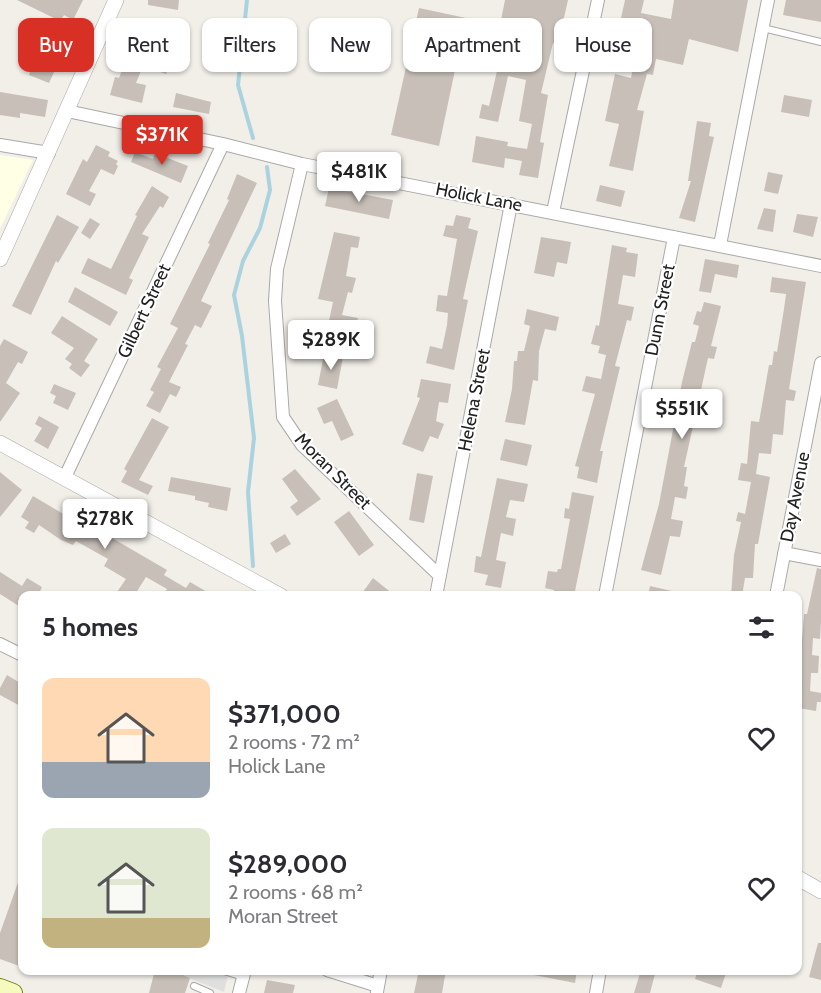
<!DOCTYPE html>
<meta charset="utf-8">
<style>
:root{--surface:#fff;--page:#f2f2f3;--text:#2b2b33;--muted:#7c7c81;--accent:#d93025}
body{margin:0;font-family:Cabin,sans-serif;background:var(--page);color:var(--text);height:100vh;display:flex;flex-direction:column;font-size:22px;white-space:nowrap}
*{box-sizing:border-box;margin:0}
p{font-size:20px;color:var(--muted)}
.icon{flex:none;width:33px;height:33px;fill:none;stroke:currentColor;stroke-width:2;stroke-linecap:round;stroke-linejoin:round}
.map{position:relative;flex:1;overflow:hidden}
.sheet{position:absolute;left:18px;top:591px;width:784px;height:384px;display:flex;flex-direction:column;background:var(--surface);border-radius:12px;box-shadow:0 2px 4px #0004}
.sheet>*{flex:none}
.hud{position:absolute;left:18px;top:18px;width:786px;height:54px;display:flex;gap:12px}
.price{position:absolute;translate:-50% -51px;padding:0 14px;border-radius:6px;background:#fff;color:#222;font-size:20px;line-height:39px;filter:drop-shadow(0 2px 3px #0008)}
.price::after{content:'';position:absolute;left:50%;top:36px;width:18px;height:14px;margin-left:-9px;background:inherit;clip-path:polygon(0 0,100% 0,50% 100%)}
.price.current{background:var(--accent);color:#fff}
ul{padding:0;list-style:none}
li{display:flex;align-items:center;gap:18px;height:150px;padding:0 24px}
li span{display:grid;place-items:center;flex:none;width:168px;height:120px;border-radius:12px;color:#555}
li>.icon{margin-inline-start:auto}
span .icon{width:72px;height:72px;fill:#fffc;stroke-width:1}
li b{font-size:26px}
h2{display:flex;justify-content:space-between;align-items:center;height:72px;padding:0 24px;font-size:26px}
.pill{padding:0 21px;border-radius:12px;background:var(--surface);box-shadow:0 2px 4px #0004;font-size:21px;line-height:54px}
.pill.current{background:var(--accent);color:#fff}
.map>svg:first-child{display:block}
.residential{fill:#e0dfdf}
.education{fill:#ffffe5}
.lines{fill:none;stroke-linecap:round;stroke-linejoin:round}
.stream{stroke:#aad3df;stroke-width:4}
.building{fill:#c7bfb8}
.service-casing{stroke:#a9a9a9;stroke-width:8}
.minor-casing{stroke:#a9a9a9;stroke-width:14}
.tertiary-casing{stroke:#a9a9a9;stroke-width:16}
.secondary-casing{stroke:#707d05;stroke-width:20}
.service{stroke:#fff;stroke-width:6}
.minor{stroke:#fff;stroke-width:12}
.tertiary{stroke:#fff;stroke-width:15}
.secondary{stroke:#f7fabf;stroke-width:18}
.labels{text-anchor:middle;stroke-width:4.5;stroke-linejoin:round;paint-order:stroke}
.street-label{font-size:18px;fill:#222;stroke:#fff}
</style>
<div class="map">
<svg width="821" height="993" viewBox="0 0 821 993">
<rect width="100%" height="100%" fill="#f2efe9"/>
<path class="residential" d="M171 971H229L224 992Z"/>
<path class="education" d="M0 155 33 160 0 229Z"/>
<g class="lines">
<path class="stream" d="M247 0 238 85 253 138
M253 566 248 492 254 438 242 336 234 295 243 261 260 228 270 190 267 167
M242 596 243 593"/>
</g>
<path class="building" d="M17 0H83L73 20 64 15 60 21Z
M148 0H179L178 10 148 5Z
M505 0H568L558 44 553 43 541 93 548 95 540 142 544 143 538 178 519 175 522 161 505 158 504 168 472 162 476 136 508 142 507 146 527 149 532 124 519 121 526 80 508 76 498 122 479 118 482 104 489 106 507 27 500 25Z
M625 0H644L641 13 671 19 674 0H748L738 52 689 39 683 65 656 59 653 75 647 74 637 110 644 111 633 171 609 166 619 124 605 121 615 74 631 78 638 40 617 36Z
M786 0H821V22L783 15Z
M419 8 466 18 439 146 391 135Z
M141 39 156 44 152 55 171 61 166 74 143 66 136 83 146 85 142 103 110 95 115 77 119 78 133 41 139 44Z
M34 61 55 70 49 83 29 75Z
M0 92 48 100 45 117 20 113V118L0 115Z
M176 93 211 102 209 114 173 107Z
M784 95 812 100 809 117 781 112Z
M697 121 711 123 709 136 714 137 695 222 679 218 691 181H688Z
M96 145 110 152 108 156 118 161 116 164 118 166 114 175 101 169 89 191 96 194 90 206 66 194 83 159 87 162Z
M135 152 153 159 155 153 188 166 181 183 131 162Z
M768 172 783 175 778 194 764 191Z
M237 174 257 183 201 301 212 306 201 328 195 325 185 344 188 345 169 382 181 387 176 397 170 394 160 413 146 406 154 392 150 390 161 369 157 367 178 328 170 324 210 244 208 243 229 200 227 199Z
M600 185 625 191 621 207 596 201Z
M152 186 169 197 163 208 160 206 142 234 149 237 129 278 133 280 126 295 81 273 88 258 111 269 137 216 135 215Z
M329 188 393 200 389 219 325 206Z
M764 208 776 210 773 232 757 229Z
M797 214 818 217 813 237 793 232Z
M57 215 79 227 58 263 56 261 31 315 12 306Z
M456 215 471 218 468 228 478 231 463 299 468 300 454 370 426 363 430 346 442 349 447 325 448 313 436 311 438 295 447 296 457 239 443 236 446 225 453 226Z
M90 218 100 224 90 239 81 233Z
M334 232 360 237 358 248 351 247 346 276 356 278 352 293 348 292 342 315 358 318 355 331 361 332 358 349 339 346 342 333 327 330 333 302 318 299Z
M541 237 571 242 567 264 557 262 554 277 534 273Z
M612 245 627 248 626 252 638 254 635 277 623 275 618 304 634 307 631 321 627 320 615 366 620 367 600 451H603L597 483 577 478 579 467 575 466 595 394 582 391 586 376 601 379 606 355 598 353 600 346 591 344 596 325 599 326Z
M705 259 739 265 737 278 715 274 711 293 699 291Z
M772 277 806 282 789 389 796 391 794 401 786 400 783 435 773 434 771 454 759 453 756 474 770 477 758 544H755L753 578H745L742 596H731L734 555 741 522 736 521 738 512 745 514 751 482 738 480 741 463 747 464 751 421 759 422 769 365H772L774 351 777 352 784 309 786 294 770 292Z
M75 287 118 312 110 326 68 302Z
M704 302 721 306 711 346 717 347 714 359 708 358 684 467H687L684 486 688 487 686 499 675 497 671 519 683 521 680 537 670 536 661 575 641 570 659 504 682 382 692 342H695L699 326 693 324 697 311 701 312Z
M527 309 559 317 556 331 545 329 539 351 538 381 533 380 525 425 505 422 512 389 514 361H517L518 351H524L530 326 524 324Z
M62 316 98 339 84 361 90 365 81 377 69 368 72 364 65 359 74 348 51 333Z
M4 339 28 352 22 364 18 362 6 383 20 393 0 422V346Z
M324 354 343 357 337 389 318 385Z
M421 379 451 384 448 403 439 402 436 421 444 424 438 439 430 436 423 452 402 444 420 398 417 397Z
M54 384 76 393 68 410 53 403 56 396 50 393Z
M337 399 354 435 341 441 332 421 324 424 317 408Z
M39 416 59 427 48 449 34 441 42 428 35 424Z
M152 418 169 427 139 480 153 486 148 495 121 482 127 471 124 469Z
M505 439 532 445 527 466 500 460Z
M295 469 321 499 297 516 290 507 298 501 282 479Z
M0 472 22 490 0 517Z
M417 473 433 476 424 523 409 520Z
M171 477 231 488 227 511 208 507 209 503 195 500V496L168 491Z
M497 478 528 484 524 502 510 500 506 517 516 519 513 536 501 533 496 560 506 562 501 588 485 585 488 575 474 572 476 556 481 557Z
M572 492 594 496 589 522 574 596H553L554 590 545 588 548 571 557 572 558 569H561L570 519 564 518 565 508 569 509Z
M33 496 65 515 71 504 80 509 76 517 167 570 164 575 186 588 190 582 214 596H170L165 593 167 589 146 577 134 596H122L117 592 126 579 104 566 108 559 76 541 73 545 61 540 39 525 34 533 25 528 29 522 21 517Z
M349 511 374 545 359 556 334 522Z
M285 534 291 544 276 553 270 543Z
M817 568 821 569V622L820 639 813 638 812 655 819 656 818 673H811L810 691 821 693V702H817L816 711 798 708V666H800L804 614H807Z
M0 572 22 586 27 578 42 587 38 596H22V608L0 594Z
M373 578 388 590 395 596H360Z
M650 586 676 592V596H648Z
M7 675 22 684V707L0 695V688Z
M21 874H22V967L0 959V933Z
M818 943H821V980L809 977Z
M155 970H171L190 978 185 993H149Z
M419 970H446L442 993H414Z
M535 970H577L575 983 534 975Z
M641 970H656L650 993H634Z
M698 970H727L721 988 695 979Z
M267 980 295 985 293 993H264Z"/>
<g class="lines">
<g class="service-casing">
<path id="service" d="M763 28 821 42
M221 970 243 977
M194 986 210 993"/>
</g>
<g class="minor-casing">
<path id="minor" d="M67 111 223 144 302 164 821 266
M0 145 49 153
M302 164 277 269 275 301 283 417 302 445 440 576
M553 212 598 0
M720 245 768 0
M65 477 223 144
M784 553 821 560
M436 596 511 204
M605 596 674 237
M776 596 821 363
M0 644 22 655
M327 970 378 986
M377 992 381 970
M239 993 245 970
M596 993 600 970"/>
</g>
<g class="tertiary-casing">
<path id="tertiary" d="M0 259 116 0
M0 443 281 596
M798 878 821 891"/>
</g>
<g class="secondary-casing">
<path id="secondary" d="M0 988 13 993"/>
</g>
<use href="#service" class="service"/>
<use href="#minor" class="minor"/>
<use href="#tertiary" class="tertiary"/>
<use href="#secondary" class="secondary"/>
</g>
<g class="labels">
<g class="street-label">
<text transform="translate(479 197) rotate(11)" y="6">Holick Lane</text>
<text transform="translate(660 310) rotate(-79)" y="6">Dunn Street</text>
<text transform="translate(144 311) rotate(-65)" y="6">Gilbert Street</text>
<text transform="translate(474 400) rotate(-79)" y="6">Helena Street</text>
<text transform="translate(333 471) rotate(45)" y="6">Moran Street</text>
<text transform="translate(795 497) rotate(-79)" y="6">Day Avenue</text>
</g>
</g>
</svg>
<b class="price current" style="left:162px;top:166px">$371K</b>
<b class="price" style="left:359px;top:203px">$481K</b>
<b class="price" style="left:331px;top:371px">$289K</b>
<b class="price" style="left:682px;top:440px">$551K</b>
<b class="price" style="left:105px;top:550px">$278K</b>
<div class="hud">
<a class="pill current">Buy</a>
<a class="pill">Rent</a>
<a class="pill">Filters</a>
<a class="pill">New</a>
<a class="pill">Apartment</a>
<a class="pill">House</a>
</div>
<section class="sheet">
<h2>5 homes<svg class="icon" aria-label="filters" viewBox="0 0 24 24"><path d="M4 7h16M4 17h16"/><circle cx="9" cy="7" r="2"/><circle cx="15" cy="17" r="2"/></svg></h2>
<ul>
<li><span style="background:linear-gradient(#ffd9b3 70%,#9aa5b1 0)"><svg class="icon" aria-label="home" viewBox="0 0 24 24"><path d="M3 11l9-7 9 7M6 9v11h12V9"/></svg></span><div><b>$371,000</b><p>2 rooms · 72 m²</p><p>Holick Lane</p></div><svg class="icon" aria-label="heart" viewBox="0 0 24 24"><path d="M12 20l-8-8c-3-5 5-10 8-4 3-6 11-1 8 4z"/></svg></li>
<li><span style="background:linear-gradient(#dfe7d0 75%,#c2b280 0)"><svg class="icon" aria-label="home" viewBox="0 0 24 24"><path d="M3 11l9-7 9 7M6 9v11h12V9"/></svg></span><div><b>$289,000</b><p>2 rooms · 68 m²</p><p>Moran Street</p></div><svg class="icon" aria-label="heart" viewBox="0 0 24 24"><path d="M12 20l-8-8c-3-5 5-10 8-4 3-6 11-1 8 4z"/></svg></li>
</ul>
</section>
</div>
